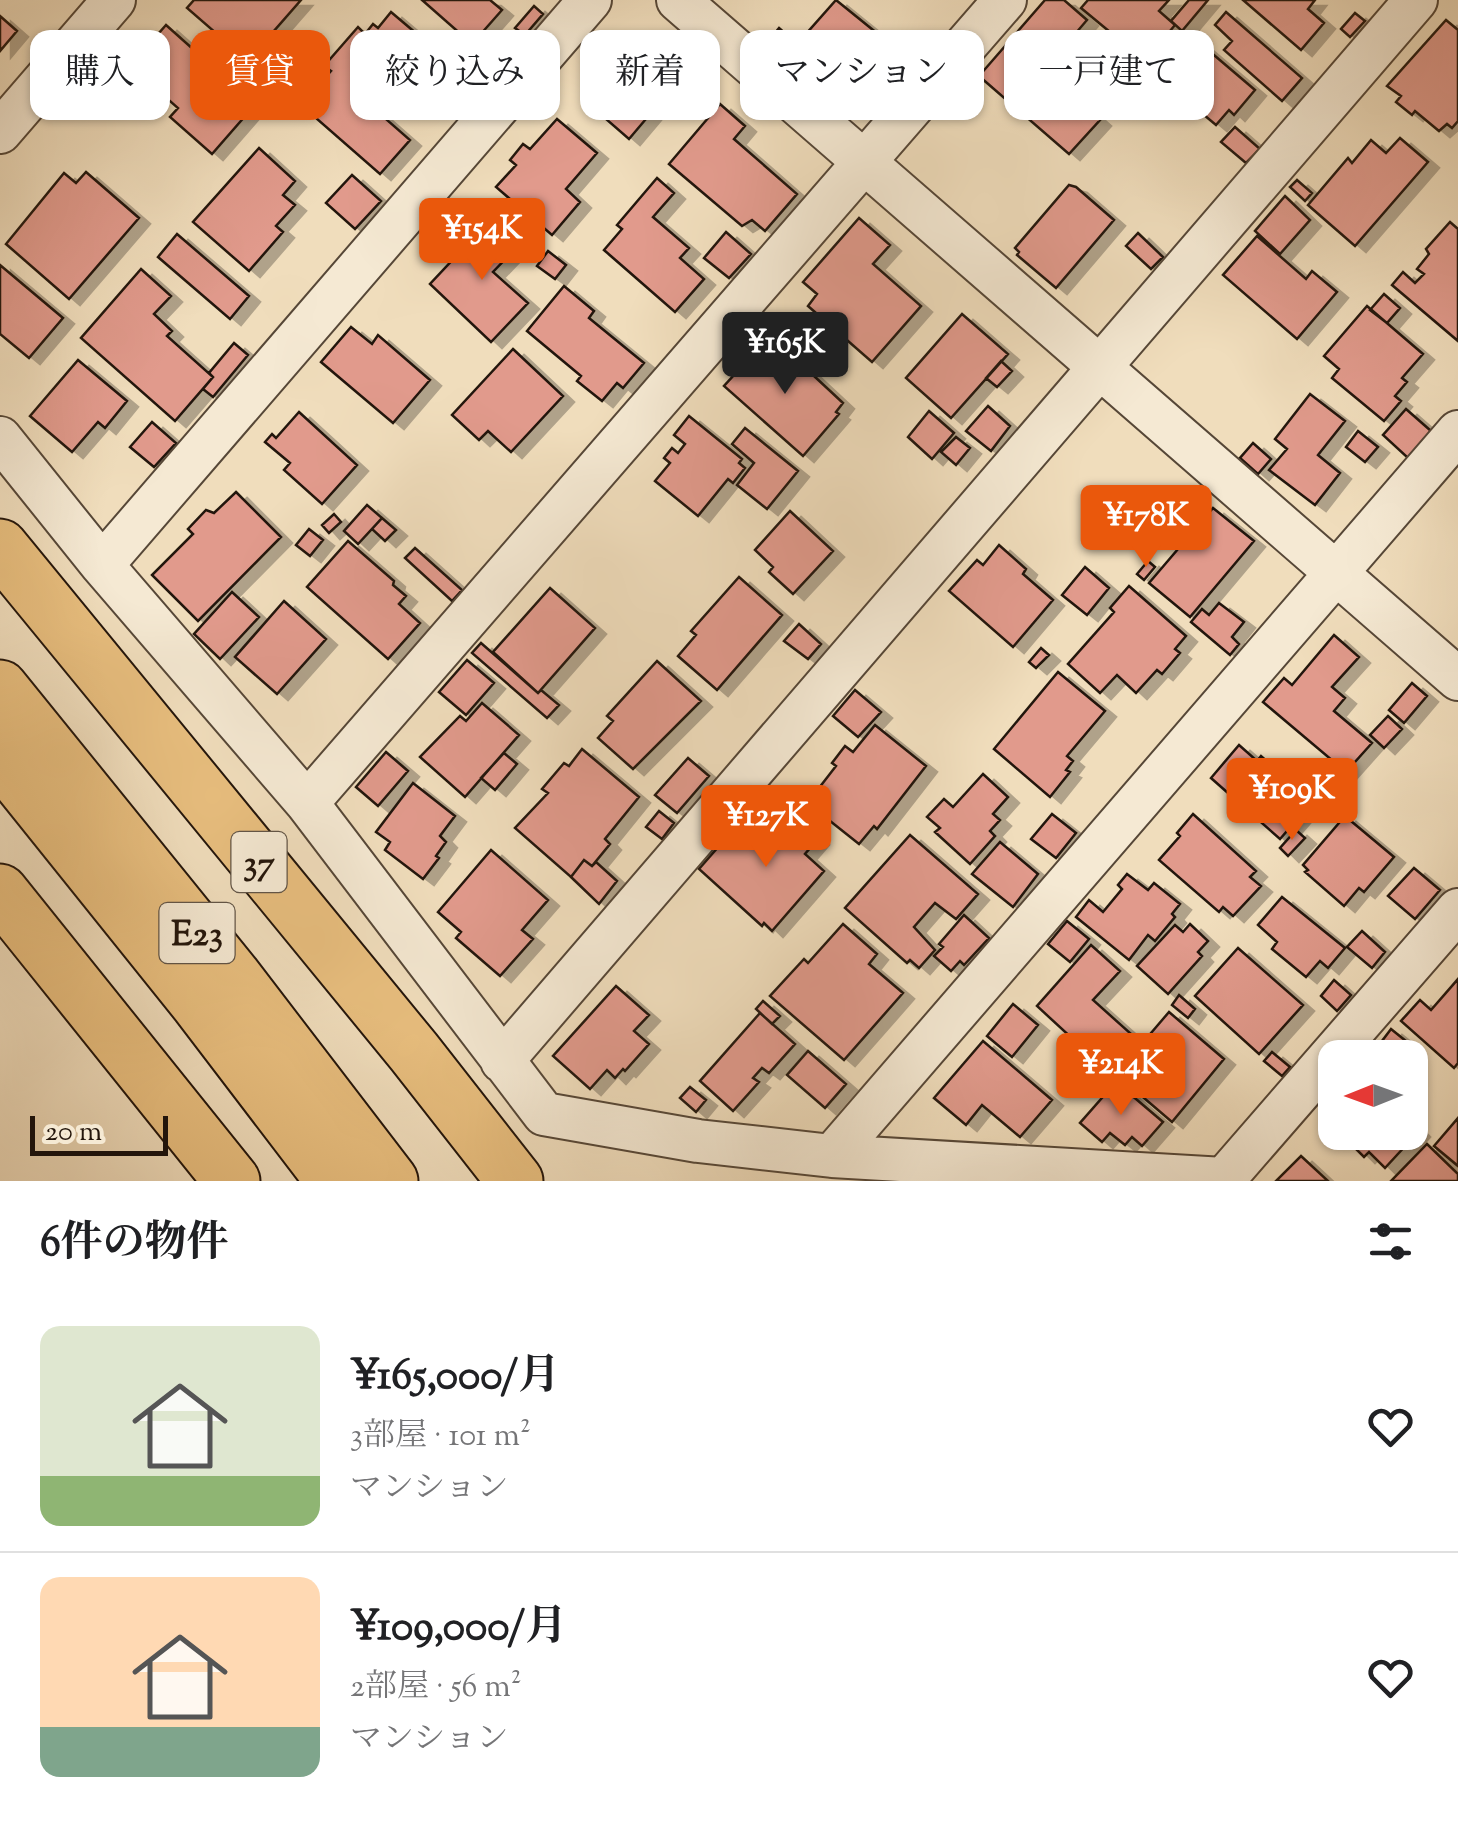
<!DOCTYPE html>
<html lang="ja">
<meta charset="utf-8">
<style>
:root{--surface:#fff;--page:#f2f2f2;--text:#202124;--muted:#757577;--line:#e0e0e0;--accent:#ea580c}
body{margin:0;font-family:"Sorts Mill Goudy","Noto Serif JP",serif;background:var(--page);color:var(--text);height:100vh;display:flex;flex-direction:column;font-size:38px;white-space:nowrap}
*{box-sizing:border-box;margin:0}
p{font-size:32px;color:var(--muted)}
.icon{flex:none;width:55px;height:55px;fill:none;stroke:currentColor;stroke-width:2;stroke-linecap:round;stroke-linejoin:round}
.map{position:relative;height:1181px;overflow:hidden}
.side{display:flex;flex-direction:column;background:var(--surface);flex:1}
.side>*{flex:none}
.top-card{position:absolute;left:30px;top:30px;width:1400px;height:90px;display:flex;gap:20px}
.needle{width:65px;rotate:269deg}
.fabs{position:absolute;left:1318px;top:1040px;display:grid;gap:20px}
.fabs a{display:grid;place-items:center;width:110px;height:110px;border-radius:20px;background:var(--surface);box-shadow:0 2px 8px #0004;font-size:50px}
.scale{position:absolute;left:30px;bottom:25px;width:138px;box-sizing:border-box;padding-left:10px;border:5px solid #23150b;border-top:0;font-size:28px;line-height:35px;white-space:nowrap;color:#23150b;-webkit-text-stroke:8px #f5e9d3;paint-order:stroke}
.price{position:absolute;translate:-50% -85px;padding:0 22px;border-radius:10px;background:var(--accent);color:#fff;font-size:32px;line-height:65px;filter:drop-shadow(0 2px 5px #0008)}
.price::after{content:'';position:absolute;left:50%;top:60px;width:30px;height:22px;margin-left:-15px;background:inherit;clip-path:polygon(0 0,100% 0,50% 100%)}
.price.selected{background:#222;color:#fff}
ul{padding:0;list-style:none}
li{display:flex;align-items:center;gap:30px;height:250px;padding:0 40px}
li+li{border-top:2px solid var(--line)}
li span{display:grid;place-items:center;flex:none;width:280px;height:200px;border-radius:20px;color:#555}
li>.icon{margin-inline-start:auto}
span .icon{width:120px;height:120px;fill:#fffc;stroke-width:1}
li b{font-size:42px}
h2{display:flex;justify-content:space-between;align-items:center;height:120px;padding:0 40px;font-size:42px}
.pill{padding:0 35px;border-radius:20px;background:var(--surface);box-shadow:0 2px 8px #0004;font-size:35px;line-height:90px}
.pill.selected{background:var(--accent);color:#fff}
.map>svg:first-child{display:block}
.building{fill:#e19a8c;stroke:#23150b;stroke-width:2.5;filter:url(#shadow)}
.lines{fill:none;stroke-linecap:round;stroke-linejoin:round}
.minor-casing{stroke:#564737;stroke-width:46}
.primary-casing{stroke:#23150b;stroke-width:59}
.motorway-casing{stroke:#23150b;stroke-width:59}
.minor{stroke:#f5e9d3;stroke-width:42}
.primary{stroke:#e8be7e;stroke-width:55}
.motorway{stroke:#e8be7e;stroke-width:55}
.labels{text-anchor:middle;stroke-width:8;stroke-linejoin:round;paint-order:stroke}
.shield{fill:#f5e9d3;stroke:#625547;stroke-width:2.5}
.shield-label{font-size:35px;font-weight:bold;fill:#23150b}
</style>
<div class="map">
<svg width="1458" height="1181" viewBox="0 0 1458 1181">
<defs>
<filter id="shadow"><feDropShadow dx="11" dy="6" stdDeviation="0" flood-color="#0004"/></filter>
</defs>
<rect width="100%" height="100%" fill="#f0ddbc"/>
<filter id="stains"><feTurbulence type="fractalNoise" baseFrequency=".002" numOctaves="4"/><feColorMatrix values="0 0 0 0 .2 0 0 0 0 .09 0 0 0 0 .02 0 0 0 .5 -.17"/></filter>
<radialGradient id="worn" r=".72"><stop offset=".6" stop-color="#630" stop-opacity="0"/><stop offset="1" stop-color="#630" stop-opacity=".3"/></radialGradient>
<path class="building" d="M194 0H301L274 31 297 51 271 81 187 8Z
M422 0H490L502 10 472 44Z
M836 0 894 47 870 74 850 57 824 88 795 64 806 50 798 43Z
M1045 0H1064L1087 20 1064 47 1089 69 1086 72 1093 77 1075 98 1100 120 1069 154 979 76Z
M1088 0H1169L1159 11 1175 25 1145 61 1081 8Z
M1189 0H1208L1182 31 1171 21Z
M1243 0H1315L1308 9 1324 23 1301 50Z
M534 6 543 14 525 35 515 28Z
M391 12 424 40 410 57 416 62 385 98 390 101 379 113 410 140 380 174 301 105 331 71 324 66 358 27 365 34 373 24 378 28Z
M1226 12 1302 78 1282 101 1224 50 1232 41 1215 25Z
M1355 13 1365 21 1350 37 1341 29Z
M0 16 17 31 0 51Z
M1446 20 1458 30V121L1452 128 1447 124 1439 131 1415 111 1412 115 1396 102 1401 96 1387 86Z
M166 25 213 67 218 61 261 98 212 154 170 117 178 108 130 66Z
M779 28 789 37 775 54 765 45Z
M1201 44 1255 90 1234 115 1229 110 1216 125 1167 84Z
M602 45 623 63 632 53 673 87 629 139 583 99 599 82 583 67Z
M457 56 485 81 460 108 433 83Z
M720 104 745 126 734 139 797 194 765 231 752 220 742 226 669 164Z
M557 119 597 153 566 189 580 202 552 235 496 187 516 165 510 160 523 144 530 149Z
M1235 127 1260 149 1246 163 1221 142Z
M1400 138 1428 162 1355 246 1308 205 1348 158 1352 163 1371 140 1386 153Z
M259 148 295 181 283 195 295 205 276 226 283 232 249 271 193 222Z
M86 172 139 218 69 299 6 244 64 173 76 183Z
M352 175 381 201 355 229 326 203Z
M657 178 674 193 653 217 689 248 680 258 704 279 675 312 604 250 622 229 617 225Z
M1297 180 1312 193 1305 201 1290 187Z
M1069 185 1076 187 1114 220 1056 288 1017 255 1019 252 1015 248Z
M1285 196 1310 220 1280 254 1255 231Z
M859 218 890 245 873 264 921 306 872 362 808 306 817 294 803 282Z
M489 221 517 247 493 272 528 303 491 342 430 284Z
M1450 222 1458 229V341L1392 285 1403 272 1415 283 1424 274 1417 269 1429 254 1426 249Z
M726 232 751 254 729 278 704 258Z
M1138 233 1163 257 1151 269 1126 246Z
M177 234 249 296 230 319 158 257Z
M1257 236 1306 279 1312 271 1337 292 1297 339 1223 275Z
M548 251 566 265 555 279 537 266Z
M0 265 63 318 29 358 0 334Z
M141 269 171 296 154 314 172 331 167 336 213 377 175 421 81 338Z
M564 286 594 311 589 318 644 363 623 388 617 383 602 401 577 381 581 376 527 331Z
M1384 294 1400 308 1387 323 1370 310Z
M1367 306 1423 354 1402 378 1407 382 1395 396 1401 401 1384 421 1332 378 1339 369 1324 356Z
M962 314 1008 354 951 418 906 378Z
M351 327 372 344 378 335 430 380 393 423 321 362Z
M767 339 795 365 799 362 843 403 836 412 839 414 803 456 724 386Z
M234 343 248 355 213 397 203 389 213 377 209 373Z
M513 349 563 396 511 452 488 431 479 440 452 415Z
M78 360 127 401 105 428 98 422 72 452 30 416Z
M1001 361 1012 371 997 387 986 378Z
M1310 394 1345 421 1318 455 1340 473 1315 505 1269 470 1287 449 1275 439Z
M988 406 1010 426 991 451 966 431Z
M1406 409 1431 431 1408 458 1383 435Z
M929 411 954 433 932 459 908 437Z
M299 412 357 465 322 504 284 470 290 463 265 442 272 434 276 438Z
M689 416 742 459 739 463 745 468 733 483 728 479 698 516 655 481 670 463 664 458 672 448 678 453 685 444 674 435Z
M152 422 176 443 154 467 130 447Z
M745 428 798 471 767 509 737 485 754 463 732 444Z
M1358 431 1378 447 1365 462 1346 447Z
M956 437 970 448 956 465 941 452Z
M1253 443 1271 459 1258 474 1240 458Z
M236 492 281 537 198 621 152 575 193 534 188 529 206 510 214 513Z
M367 505 382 518 358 544 344 531Z
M1213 508 1254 541 1190 617 1149 583Z
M790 511 833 551 793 594 769 572 773 567 755 550Z
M334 514 341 522 329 533 322 525Z
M382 518 396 530 385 541 372 529Z
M309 529 323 540 310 556 296 545Z
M348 541 394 581 393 585 406 596 399 604 420 623 388 659 307 587Z
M999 545 1026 569 1023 574 1053 600 1013 647 949 591 977 560 983 565Z
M415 548 462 590 452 601 405 558Z
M1148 561 1155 567 1144 580 1137 574Z
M1085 567 1109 588 1087 615 1062 595Z
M739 577 782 615 717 690 678 656 696 635 691 631Z
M1129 586 1186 636 1175 649 1180 653 1162 674 1157 670 1136 693 1117 675 1100 693 1068 664 1114 612 1110 608Z
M550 588 595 628 538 693 493 652Z
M232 592 259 617 220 659 194 634Z
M284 601 326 639 277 694 235 657Z
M1219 603 1244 622 1232 637 1239 644 1230 655 1191 622 1202 609 1209 615Z
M799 624 821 644 808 659 784 641Z
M1334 635 1359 657 1332 687 1345 698 1334 711 1372 743 1346 772 1263 702 1284 678 1292 685Z
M481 643 538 693 541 690 559 705 547 718 472 653Z
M1041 648 1049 655 1036 668 1029 662Z
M467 660 494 683 466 715 439 692Z
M657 661 701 701 633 769 598 738 613 721 607 716Z
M1058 672 1105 711 1067 756 1073 761 1066 770 1070 772 1050 797 994 749Z
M1412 683 1427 696 1404 723 1389 710Z
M855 690 881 712 858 737 833 716Z
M482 703 519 735 465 797 420 757 460 716 466 721Z
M1388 716 1402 729 1384 748 1370 735Z
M875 725 926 766 877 829 874 826 859 844 820 813 824 807 812 797 836 766 832 763 845 746 853 752Z
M1239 745 1257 761 1261 756 1292 783 1299 774 1320 793 1280 839 1211 778Z
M582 749 639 797 605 839 610 844 592 866 584 860 571 877 515 828 548 793 542 789 564 763 569 766Z
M386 752 408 771 378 806 356 787Z
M504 753 517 764 495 790 481 778Z
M688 758 709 776 677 813 655 795Z
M983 774 1008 797 993 814 1000 820 990 831 995 836 970 864 935 832 940 828 927 817 944 799 953 807Z
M413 783 455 816 440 836 446 842 436 856 439 858 423 879 385 850 390 842 376 832Z
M659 811 674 823 662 839 646 827Z
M785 811 818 839 805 854 824 871 772 931 764 923 762 926 699 869 734 829 754 846Z
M1052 814 1076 833 1056 858 1031 839Z
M1193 814 1256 871 1250 877 1261 886 1233 916 1223 907 1219 912 1159 860 1180 836 1177 833Z
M1345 816 1394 857 1364 892 1359 888 1344 906 1305 872 1308 870 1303 865Z
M1296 830 1305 838 1288 856 1280 848Z
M910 835 978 894 956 919 935 903 914 927 935 950 919 968 910 960 907 963 845 908Z
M1000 842 1038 874 1013 907 972 874Z
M491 850 548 900 522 930 533 939 500 976 456 938 461 932 438 912Z
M584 860 592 866 596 862 617 881 599 904 571 877Z
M1414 868 1440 890 1415 919 1388 896Z
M1127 874 1148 890 1154 883 1180 904 1172 914 1175 917 1155 941 1148 935 1129 960 1076 917 1089 900 1103 912 1122 889 1118 885Z
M1282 897 1345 948 1328 968 1320 961 1306 977 1272 949 1277 942 1258 925Z
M964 915 989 938 964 965 960 961 951 971 934 956 943 947 939 944Z
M1067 921 1089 939 1070 962 1048 944Z
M843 924 877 954 869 964 903 993 844 1060 770 996 804 959 808 963Z
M1190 924 1208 941 1198 952 1202 956 1168 994 1137 966 1175 925 1183 932Z
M1362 931 1385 952 1372 968 1347 947Z
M1091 945 1120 971 1093 1000 1130 1033 1101 1065 1037 1006Z
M1238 948 1303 1005 1259 1054 1195 996Z
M1458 979V1063L1454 1068 1401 1021 1420 1000 1431 1010Z
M1334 980 1351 995 1337 1011 1321 996Z
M616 986 649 1015 634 1031 649 1044 625 1071 623 1069 615 1078 607 1070 590 1089 553 1056Z
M1179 995 1195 1009 1188 1018 1172 1005Z
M763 1001 780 1016 772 1024 756 1009Z
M1013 1004 1038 1025 1012 1057 987 1036Z
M1169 1012 1224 1059 1172 1122 1116 1074Z
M760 1013 795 1044 769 1073 762 1068 753 1078 759 1082 733 1111 700 1081Z
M1391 1029 1412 1046 1407 1058 1382 1041Z
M983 1041 1052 1100 1020 1137 982 1105 966 1125 934 1098Z
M808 1051 846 1084 825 1108 787 1075Z
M1272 1052 1290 1067 1282 1076 1264 1061Z
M1116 1082 1163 1122 1142 1146 1132 1137 1125 1145 1110 1133 1102 1142 1080 1123Z
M690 1087 706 1100 696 1112 680 1098Z
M1458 1118V1166L1434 1146Z
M1410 1122 1419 1131 1385 1168 1369 1152 1364 1157 1343 1136 1346 1132H1410Z
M1427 1144 1458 1174V1181H1391Z
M1301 1156 1328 1181H1276Z"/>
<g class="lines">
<g class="minor-casing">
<path id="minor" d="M678 0 1458 679
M0 132 114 0
M0 438 102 565 307 803 544 1114 698 1141 832 1156 1224 1179 1458 910
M102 565 590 0
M307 803 1005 0
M502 1061 1416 0
M832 1156 1458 432"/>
</g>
<g class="primary-casing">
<path id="primary" d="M0 547 414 1052 515 1181
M0 892 232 1181"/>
</g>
<g class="motorway-casing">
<path id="motorway" d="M0 688 233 976 390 1181
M0 756 199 1004 334 1181"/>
</g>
<use href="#minor" class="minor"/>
<use href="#primary" class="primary"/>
<use href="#motorway" class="motorway"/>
</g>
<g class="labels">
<g class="shield">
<rect x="231.5" y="832" width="55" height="60" rx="8"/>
<rect x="159.5" y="903" width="75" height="60" rx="8"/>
</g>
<g class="shield-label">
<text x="259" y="874">37</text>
<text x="197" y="945">E23</text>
</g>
</g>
<rect width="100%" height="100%" filter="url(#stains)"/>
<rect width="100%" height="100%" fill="url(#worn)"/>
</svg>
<div class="fabs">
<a><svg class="needle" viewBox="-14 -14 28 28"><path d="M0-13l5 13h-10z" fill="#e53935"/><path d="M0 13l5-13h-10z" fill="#757577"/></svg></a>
</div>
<div class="scale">20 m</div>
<b class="price" style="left:482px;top:283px">¥154K</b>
<b class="price selected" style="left:785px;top:397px">¥165K</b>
<b class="price" style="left:1146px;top:570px">¥178K</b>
<b class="price" style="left:1292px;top:843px">¥109K</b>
<b class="price" style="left:766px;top:870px">¥127K</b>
<b class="price" style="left:1121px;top:1118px">¥214K</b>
<div class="top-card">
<a class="pill">購入</a>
<a class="pill selected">賃貸</a>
<a class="pill">絞り込み</a>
<a class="pill">新着</a>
<a class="pill">マンション</a>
<a class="pill">一戸建て</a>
</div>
</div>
<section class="side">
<h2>6件の物件<svg class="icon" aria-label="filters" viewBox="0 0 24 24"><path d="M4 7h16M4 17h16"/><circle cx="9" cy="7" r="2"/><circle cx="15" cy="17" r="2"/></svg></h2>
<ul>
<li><span style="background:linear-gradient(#dfe7d0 75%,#8fb573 0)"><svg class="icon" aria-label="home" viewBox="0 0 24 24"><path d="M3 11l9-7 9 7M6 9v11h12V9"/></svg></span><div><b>¥165,000/月</b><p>3部屋 · 101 m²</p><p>マンション</p></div><svg class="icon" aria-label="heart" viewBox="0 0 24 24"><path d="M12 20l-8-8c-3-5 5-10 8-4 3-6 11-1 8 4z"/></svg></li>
<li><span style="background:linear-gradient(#ffd9b3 75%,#7fa58c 0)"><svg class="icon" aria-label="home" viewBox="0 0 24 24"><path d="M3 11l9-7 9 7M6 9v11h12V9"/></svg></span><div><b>¥109,000/月</b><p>2部屋 · 56 m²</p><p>マンション</p></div><svg class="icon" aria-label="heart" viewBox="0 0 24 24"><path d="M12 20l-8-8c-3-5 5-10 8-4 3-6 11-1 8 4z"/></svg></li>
</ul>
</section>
